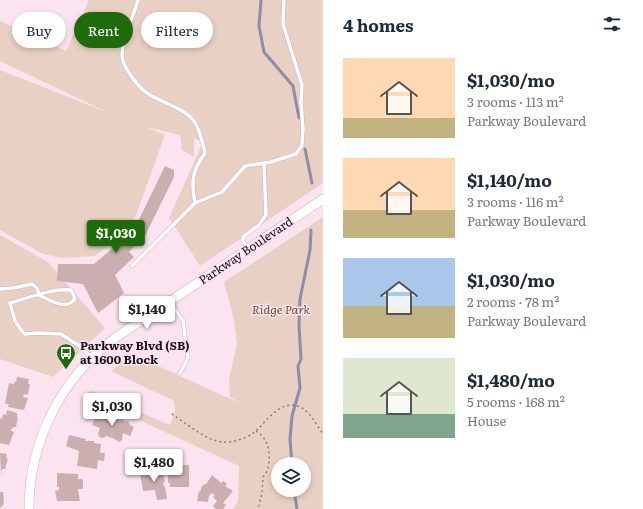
<!DOCTYPE html>
<meta charset="utf-8">
<style>
:root{--surface:#fff;--page:#f6f6f7;--text:#1f2937;--muted:#747a83;--accent:#1e6b0a}
body{margin:0;font-family:Literata,serif;background:var(--page);color:var(--text);height:100vh;display:flex;flex-direction:column;font-size:15px;white-space:nowrap}
*{box-sizing:border-box;margin:0}
p{font-size:13px;color:var(--muted)}
.icon{flex:none;width:22px;height:22px;fill:none;stroke:currentColor;stroke-width:2;stroke-linecap:round;stroke-linejoin:round}
.map{position:relative;flex:1;overflow:hidden}
.sheet{display:flex;flex-direction:column;background:var(--surface);width:320px}
.sheet>*{flex:none}
.banner{position:absolute;left:12px;top:12px;width:251px;height:36px;display:flex;gap:8px}
.fabs{position:absolute;left:271px;top:457px;display:grid;gap:8px}
.fabs a{display:grid;place-items:center;width:40px;height:40px;border-radius:50%;background:var(--surface);box-shadow:0 2px 6px #0003;font-size:20px}
.price{position:absolute;translate:-50% -34px;padding:0 9px;border-radius:4px;background:#fff;color:#222;font-size:13px;line-height:26px;filter:drop-shadow(0 1px 2px #0008)}
.price::after{content:'';position:absolute;left:50%;top:24px;width:12px;height:9px;margin-left:-6px;background:inherit;clip-path:polygon(0 0,100% 0,50% 100%)}
.price.active{background:var(--accent);color:#fff}
ul{padding:0;list-style:none}
li{display:flex;align-items:center;gap:12px;height:100px;padding:0 20px}
li span{display:grid;place-items:center;flex:none;width:112px;height:80px;border-radius:0px;color:#555}
li>.icon{margin-inline-start:auto}
span .icon{width:48px;height:48px;fill:#fffc;stroke-width:1}
li b{font-size:17px}
h2{display:flex;justify-content:space-between;align-items:center;height:48px;padding:0 20px;font-size:17px}
.chip{padding:0 14px;border-radius:18px;background:var(--surface);box-shadow:0 2px 6px #0003;font-size:14px;line-height:36px}
.chip.active{background:var(--accent);color:#fff}
main{display:flex;flex:1;min-height:0}
.map>svg:first-child{display:block}
.green{fill:#e9d0c5;fill-rule:evenodd}
.lines{fill:none;stroke-linecap:round;stroke-linejoin:round}
.stream{stroke:#8f8da4;stroke-width:3}
.building{fill:#cbafb0}
.service-casing{stroke:#cab2bf;stroke-width:4.5}
.tertiary-casing{stroke:#cab2bf;stroke-width:10}
.path{stroke:#8c7a83;stroke-width:1.5;stroke-dasharray:2 3;stroke-linecap:butt}
.service{stroke:#fff;stroke-width:3.5}
.tertiary{stroke:#fff;stroke-width:9}
.labels{text-anchor:middle;stroke-width:3;stroke-linejoin:round;paint-order:stroke}
.street-label{font-size:12px;fill:#191015;stroke:#fce3f0}
.park-label{font-size:12px;font-style:italic;fill:#7a4a33;stroke:#fce3f0}
.poi-label{font-size:12px;font-weight:bold;fill:#191015;stroke:#fce3f0;text-anchor:start}
</style>
<main>
<div class="map">
<svg width="323" height="509" viewBox="0 0 323 509">
<rect width="100%" height="100%" fill="#fce3f0"/>
<path class="green" d="M89 0H323V183L200 266 169 218 203 142 194 138V157L182 150 180 135 146 127 165 135 136 215 120 238 95 256 64 258 43 254 0 230V70L109 113 0 61V21L66 51Z
M323 217V509H233L238 501 239 466 85 395 92 391 170 425 175 412 174 401 111 371 132 354 239 403 230 397 229 380 237 343 234 320 224 282ZM278 464H304V490H278Z
M0 235 48 262 105 328 53 377 0 359Z"/>
<g class="lines">
<path class="stream" d="M261 0 259 26 264 52 293 86 299 118
M305 149 312 183
M292 464 290 439 292 416 300 388 298 366 301 359 299 326 300 299 310 250 311 230
M294 490 297 509"/>
</g>
<path class="building" d="M165 166 174 170V177L145 236 129 252 134 257 115 275 124 293 98 313 83 284 57 281 58 264H94L134 230Z
M17 377 29 379 28 384H30L28 395 24 394 23 397 28 398 24 410 8 407 9 404H5L9 383 14 384 15 381 16 382Z
M7 410 17 413V417H18L16 427H13L11 430V431L14 432 9 445 0 443V418L2 419 3 414 6 415Z
M98 411 121 420V419L126 422 128 421 130 425 134 427 130 436 123 433 122 440 119 442 111 437V438L107 436 103 438 99 437 98 433 100 428 92 425Z
M69 435 86 439 85 441H94V443L101 444 100 453H105L104 461 98 460 97 469 77 466 79 451 66 446Z
M0 453 7 454 6 458 8 459 5 469H2L1 475Z
M168 465H189V487H170V483H168Z
M162 467 165 482 163 483 164 486H165L167 499 157 500 155 490 143 491 140 473Z
M57 473 78 474V479H82L83 481V489H78L80 501H57L55 491 59 490V487H57Z
M212 475 221 483 223 481 227 484 225 486 233 491 223 503 226 505 223 509H216L213 506 217 501 213 497 215 495 211 493 209 496 208 502 197 501 199 491 200 492 202 486 207 483Z
M0 492H3L4 502 3 505 0 508Z"/>
<g class="lines">
<g class="service-casing">
<path id="service" d="M195 203 222 192 245 166 271 162 296 154 302 145 303 128 301 103 302 85 283 24 284 0
M248 248 243 241V237L259 225 266 215 264 163
M132 266 195 203C191 181 192 171 205 153 203 144 199 128 194 121 182 107 162 103 147 93 139 88 122 66 122 56 122 37 133 18 138 0
M0 289 13 288 32 284 37 288 39 295C49 300 68 312 75 298L71 290C53 288 28 298 10 303L15 321 22 331 25 334 38 333 61 334 78 345 91 357
M170 302 183 321 188 358 180 373"/>
</g>
<g class="tertiary-casing">
<path id="tertiary" d="M29 509C29 442 61 378 115 338L323 199"/>
</g>
<path class="path" d="M172 414C186 423 206 441 223 442 232 443 244 439 252 434 266 424 280 396 302 408 311 413 317 426 323 434
M256 431C259 433 263 436 265 440 271 449 271 469 263 477L262 493 258 509"/>
<use href="#service" class="service"/>
<use href="#tertiary" class="tertiary"/>
</g>
<defs>
<g id="bus-pin" transform="scale(1)"><path d="M0 17L-7.5 6A9.5 9.5 0 1 1 7.5 6Z" fill="#1e6b0a" stroke="#fce3f0"/><path d="M-5-6H5V4H4V6H2V4H-2V6H-4V4H-5ZM-3.5-4V0h7V-4ZM-3.5 1.2v1.5H-2V1.2ZM2 1.2v1.5H3.5V1.2Z" fill="#fff"/></g>
</defs>
<g fill-rule="evenodd">
<use href="#bus-pin" x="66" y="353"/>
</g>
<g class="labels">
<g class="street-label">
<text transform="translate(246 251) rotate(-34)" y="4">Parkway Boulevard</text>
</g>
<g class="park-label">
<text x="281" y="314">Ridge Park</text>
</g>
<g class="poi-label">
<text x="80" y="350">Parkway Blvd (SB)<tspan x="80" dy="14">at 1600 Block</tspan></text>
</g>
</g>
</svg>
<div class="fabs">
<a><svg class="icon" aria-label="layers" viewBox="0 0 24 24"><path d="M12 4l9 5-9 5-9-5zM3 14l9 5 9-5"/></svg></a>
</div>
<b class="price active" style="left:116px;top:254px">$1,030</b>
<b class="price" style="left:147px;top:330px">$1,140</b>
<b class="price" style="left:112px;top:427px">$1,030</b>
<b class="price" style="left:154px;top:483px">$1,480</b>
<div class="banner">
<a class="chip">Buy</a>
<a class="chip active">Rent</a>
<a class="chip">Filters</a>
</div>
</div>
<section class="sheet">
<h2>4 homes<svg class="icon" aria-label="filters" viewBox="0 0 24 24"><path d="M4 7h16M4 17h16"/><circle cx="9" cy="7" r="2"/><circle cx="15" cy="17" r="2"/></svg></h2>
<ul>
<li><span style="background:linear-gradient(#ffd9b3 75%,#c2b280 0)"><svg class="icon" aria-label="home" viewBox="0 0 24 24"><path d="M3 11l9-7 9 7M6 9v11h12V9"/></svg></span><div><b>$1,030/mo</b><p>3 rooms · 113 m²</p><p>Parkway Boulevard</p></div></li>
<li><span style="background:linear-gradient(#ffd9b3 65%,#c2b280 0)"><svg class="icon" aria-label="home" viewBox="0 0 24 24"><path d="M3 11l9-7 9 7M6 9v11h12V9"/></svg></span><div><b>$1,140/mo</b><p>3 rooms · 116 m²</p><p>Parkway Boulevard</p></div></li>
<li><span style="background:linear-gradient(#a9c7e8 60%,#c2b280 0)"><svg class="icon" aria-label="home" viewBox="0 0 24 24"><path d="M3 11l9-7 9 7M6 9v11h12V9"/></svg></span><div><b>$1,030/mo</b><p>2 rooms · 78 m²</p><p>Parkway Boulevard</p></div></li>
<li><span style="background:linear-gradient(#dfe7d0 70%,#7fa58c 0)"><svg class="icon" aria-label="home" viewBox="0 0 24 24"><path d="M3 11l9-7 9 7M6 9v11h12V9"/></svg></span><div><b>$1,480/mo</b><p>5 rooms · 168 m²</p><p>House</p></div></li>
</ul>
</section>
</main>
